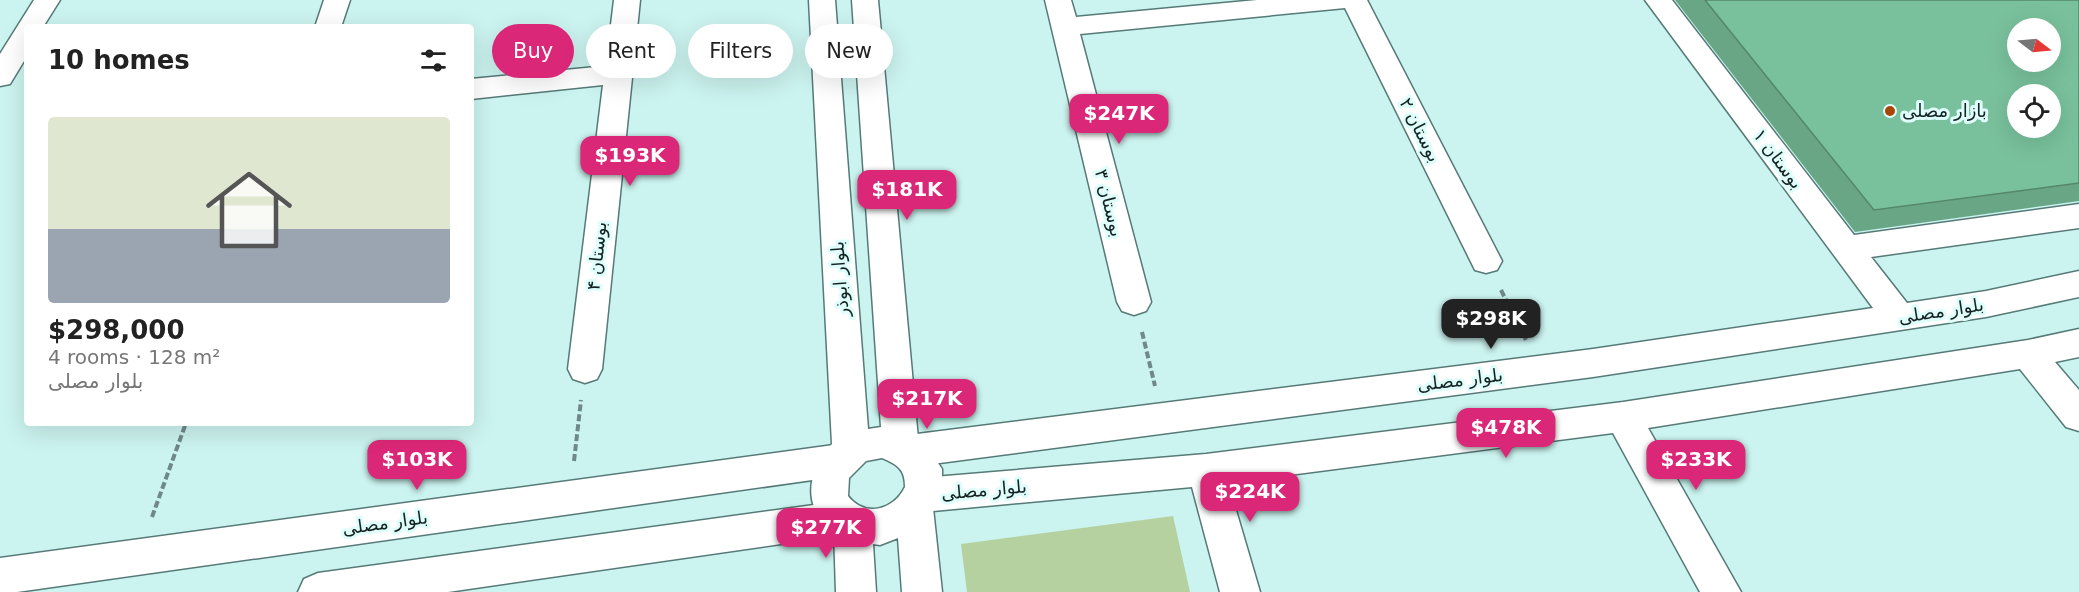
<!DOCTYPE html>
<meta charset="utf-8">
<style>
:root{--surface:#fff;--page:#f2f2f2;--text:#222;--muted:#767676;--accent:#db2777}
body{margin:0;font-family:"DejaVu Sans","Noto Naskh Arabic",sans-serif;background:var(--page);color:var(--text);height:100vh;display:flex;flex-direction:column;font-size:22px;white-space:nowrap}
*{box-sizing:border-box;margin:0}
p{font-size:20px;color:var(--muted)}
.icon{flex:none;width:33px;height:33px;fill:none;stroke:currentColor;stroke-width:2;stroke-linecap:round;stroke-linejoin:round}
.map{position:relative;flex:1;overflow:hidden}
.panel{position:absolute;left:24px;top:24px;width:450px;height:402px;display:flex;flex-direction:column;background:var(--surface);border-radius:6px;box-shadow:0 6px 24px #0002}
.panel>*{flex:none}
.top-card{position:absolute;left:492px;top:24px;width:570px;height:54px;display:flex;gap:12px}
.needle{width:39px;rotate:106deg}
.fabs{position:absolute;left:2007px;top:18px;display:grid;gap:12px}
.fabs a{display:grid;place-items:center;width:54px;height:54px;border-radius:50%;background:var(--surface);box-shadow:0 6px 24px #0002;font-size:30px}
.price{position:absolute;translate:-50% -51px;padding:0 14px;border-radius:12px;background:var(--accent);color:#fff;font-size:20px;line-height:39px;filter:drop-shadow(0 2px 3px #0008)}
.price::after{content:'';position:absolute;left:50%;top:36px;width:18px;height:14px;margin-left:-9px;background:inherit;clip-path:polygon(0 0,100% 0,50% 100%)}
.price.selected{background:#222;color:#fff}
ul{padding:0;list-style:none}
li{display:grid;align-content:center;gap:12px;height:318px;padding:0 24px}
li span{display:grid;place-items:center;height:186px;border-radius:6px;color:#555}
li>.icon{margin-inline-start:auto}
span .icon{width:108px;height:108px;fill:#fffc;stroke-width:1}
li b{font-size:26px}
h2{display:flex;justify-content:space-between;align-items:center;height:72px;padding:0 24px;font-size:26px}
.chip{padding:0 21px;border-radius:27px;background:var(--surface);box-shadow:0 6px 24px #0002;font-size:21px;line-height:54px}
.chip.selected{background:var(--accent);color:#fff}
.map>svg:first-child{display:block}
.green{fill:#b5d1a0}
.lines{fill:none;stroke-linecap:round;stroke-linejoin:round}
.minor-casing{stroke:#567a77;stroke-width:3}
.major-casing{stroke:#567a77;stroke-width:3}
.path{stroke:#6e8987;stroke-width:4;stroke-dasharray:7 3;stroke-linecap:butt}
.minor{fill:#fff;fill-rule:evenodd}
.major{fill:#fff;fill-rule:evenodd}
.wall{fill:#68a686}
.building{fill:#79c19c;stroke:#55876d;stroke-width:1.5;fill-rule:evenodd}
.poi-dot{fill:#a84507;stroke:#dffefb;stroke-width:2}
.labels{text-anchor:middle;stroke-width:6;stroke-linejoin:round;paint-order:stroke}
.poi-label{font-size:18px;fill:#152423;stroke:#dffefb;text-anchor:start}
.street-label{font-size:18px;fill:#152423;stroke:#dffefb}
</style>
<div class="map">
<svg width="2079" height="592" viewBox="0 0 2079 592">
<rect width="100%" height="100%" fill="#cbf3ef"/>
<path class="green" d="M1173 516 1190 592H967L961 544Z"/>
<g class="lines">
<g class="minor-casing">
<path id="minor" d="M34 0H60L43 27H27V56L10 84 0 86V54Z
M324 0H350L341 27H315Z
M614 0H640L602 369 597 379 585 383 573 379 568 369 603 85 471 99V79L606 66Z
M1045 0H1071L1076 17 1257 0H1367L1502 261 1497 270 1486 273 1475 270 1345 8 1080 34 1151 302 1146 311 1134 315 1122 311 1117 302Z
M1645 0H1672L1854 235 2079 204V228L1871 257 1907 303 1986 291 2079 271V297L1986 317 1593 377 909 467 896 462 891 451 896 440 909 435 1593 349 1873 308Z
M2079 329V357L2055 362 2079 390V431L2066 427 2020 369 1648 428 1741 592H1700L1613 433 1228 483 1260 592H1220L1192 487 922 512 909 507 903 495 909 483 922 478 1206 454 1623 402 2028 340Z
M841 444 854 449 859 460 854 471 841 476 17 592H0V558Z
M843 501 856 506 862 518 856 530 843 535 448 592H298L304 579 318 573Z"/>
</g>
<g class="major-casing">
<path id="major" d="M809 0H835L868 429 881 427 852 0H878L918 439 924 442 942 469V488L933 508 942 592H902L898 538 880 545 873 544 876 592H836L834 531C801 509 807 470 832 444ZM882 458C898 465 905 469 905 487 894 510 865 518 848 496L849 478 866 461Z"/>
</g>
<path class="path" d="M1501 290 1526 340
M1142 332 1155 386
M574 461 581 400
M152 517 186 423"/>
<use href="#minor" class="minor"/>
<use href="#major" class="major"/>
</g>
<path class="wall" d="M1675 0H2079V201L1855 232Z"/>
<path class="building" d="M1705 0H2079V183L1874 210ZM2018 28H2050V62H2018ZM2018 94H2050V128H2018Z"/>
<circle class="poi-dot" cx="1890" cy="111" r="6"/>
<g class="labels">
<g class="poi-label">
<text x="1902" y="117">بازار مصلی</text>
</g>
<g class="street-label">
<text transform="translate(1420 130) rotate(63)" y="6">بوستان ۲</text>
<text transform="translate(1778 159) rotate(53)" y="6">بوستان ۱</text>
<text transform="translate(1109 203) rotate(76)" y="6">بوستان ۳</text>
<text transform="translate(597 256) rotate(-84)" y="6">بوستان ۴</text>
<text transform="translate(840 279) rotate(-94)" y="6">بلوار ابوذر</text>
<text transform="translate(1941 311) rotate(-9)" y="6">بلوار مصلی</text>
<text transform="translate(1460 380) rotate(-7)" y="6">بلوار مصلی</text>
<text transform="translate(984 490) rotate(-5)" y="6">بلوار مصلی</text>
<text transform="translate(385 523) rotate(-8)" y="6">بلوار مصلی</text>
</g>
</g>
</svg>
<div class="fabs">
<a><svg class="needle" viewBox="-14 -14 28 28"><path d="M0-13l5 13h-10z" fill="#e53935"/><path d="M0 13l5-13h-10z" fill="#767676"/></svg></a>
<a><svg class="icon" aria-label="locate" viewBox="0 0 24 24"><circle cx="12" cy="12" r="6"/><path d="M12 2v4M12 18v4M2 12h4M18 12h4"/></svg></a>
</div>
<b class="price" style="left:1119px;top:145px">$247K</b>
<b class="price" style="left:630px;top:187px">$193K</b>
<b class="price" style="left:907px;top:221px">$181K</b>
<b class="price selected" style="left:1491px;top:350px">$298K</b>
<b class="price" style="left:927px;top:430px">$217K</b>
<b class="price" style="left:1506px;top:459px">$478K</b>
<b class="price" style="left:417px;top:491px">$103K</b>
<b class="price" style="left:1696px;top:491px">$233K</b>
<b class="price" style="left:1250px;top:523px">$224K</b>
<b class="price" style="left:826px;top:559px">$277K</b>
<div class="top-card">
<a class="chip selected">Buy</a>
<a class="chip">Rent</a>
<a class="chip">Filters</a>
<a class="chip">New</a>
</div>
<section class="panel">
<h2>10 homes<svg class="icon" aria-label="filters" viewBox="0 0 24 24"><path d="M4 7h16M4 17h16"/><circle cx="9" cy="7" r="2"/><circle cx="15" cy="17" r="2"/></svg></h2>
<ul>
<li><span style="background:linear-gradient(#dfe7d0 60%,#9aa5b1 0)"><svg class="icon" aria-label="home" viewBox="0 0 24 24"><path d="M3 11l9-7 9 7M6 9v11h12V9"/></svg></span><div><b>$298,000</b><p>4 rooms · 128 m²</p><p>بلوار مصلی</p></div></li>
</ul>
</section>
</div>
